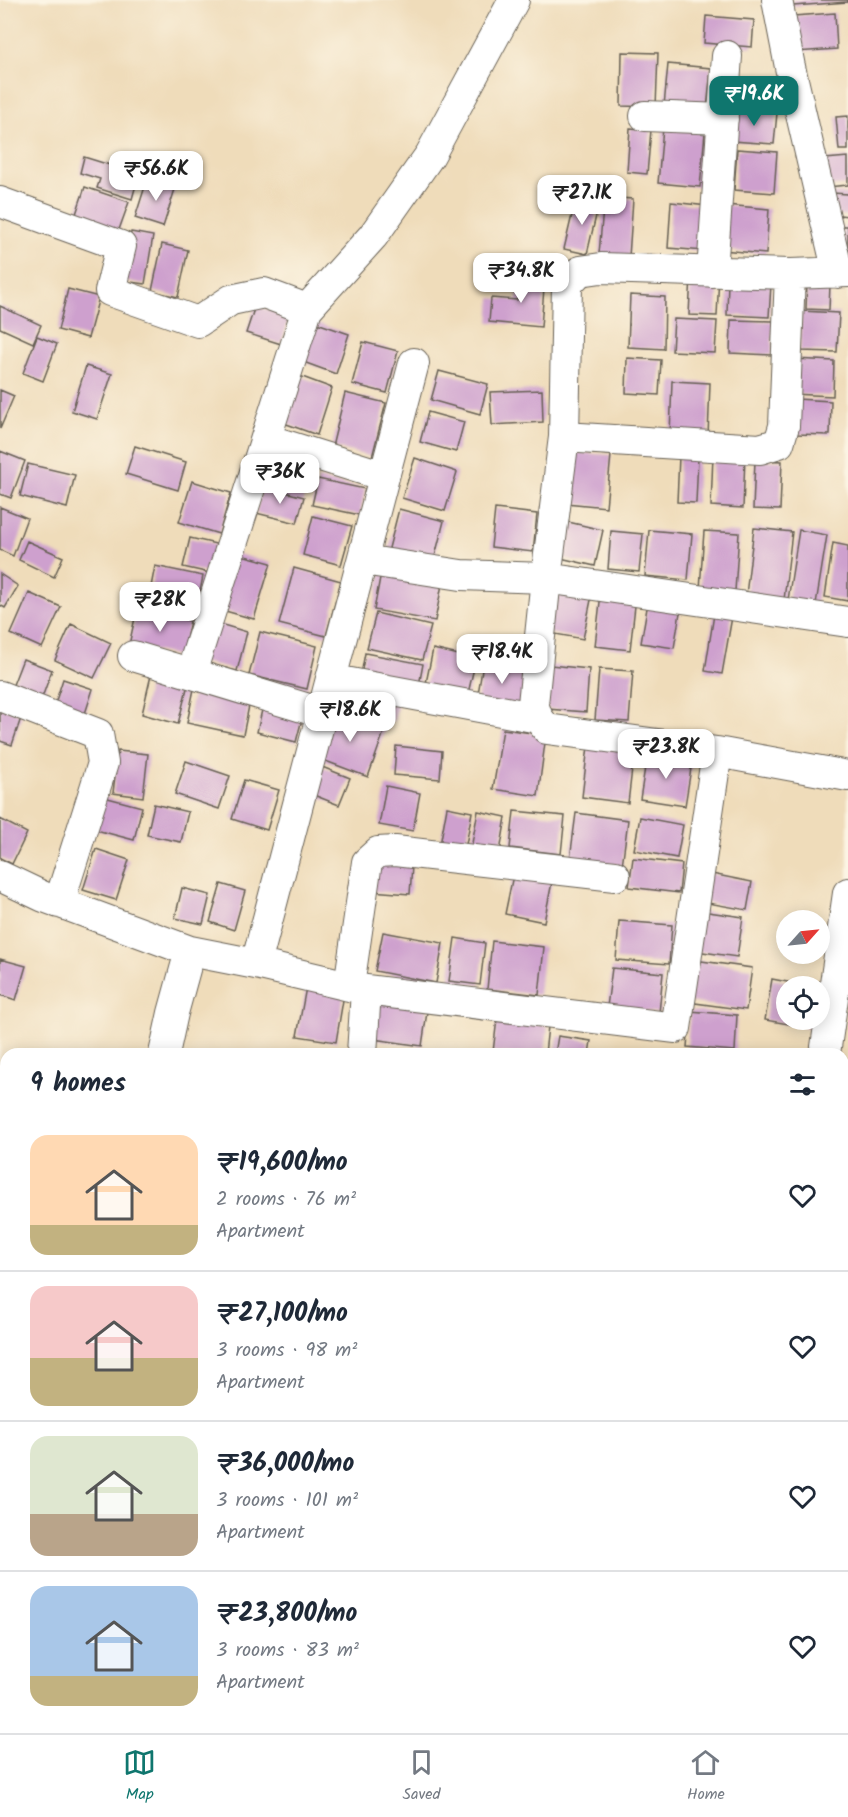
<!DOCTYPE html>
<meta charset="utf-8">
<style>
:root{--surface:#fff;--page:#f2f2f3;--text:#1f2937;--muted:#747a83;--line:#e0e1e3;--accent:#0f766e}
body{margin:0;font-family:Kalam,sans-serif;background:var(--page);color:var(--text);height:100vh;display:flex;flex-direction:column;font-size:22px;white-space:nowrap}
*{box-sizing:border-box;margin:0}
p{font-size:20px;color:var(--muted)}
.icon{flex:none;width:33px;height:33px;fill:none;stroke:currentColor;stroke-width:2;stroke-linecap:round;stroke-linejoin:round}
.map{position:relative;flex:1;overflow:hidden}
.drawer{position:absolute;left:0px;top:1048px;width:849px;height:686px;display:flex;flex-direction:column;background:var(--surface);border-radius:18px 18px 0 0;box-shadow:0 3px 15px #0003}
.drawer>*{flex:none}
.needle{width:39px;rotate:63deg}
.fabs{position:absolute;left:776px;top:910px;display:grid;gap:12px}
.fabs a{display:grid;place-items:center;width:54px;height:54px;border-radius:50%;background:var(--surface);box-shadow:0 3px 15px #0003;font-size:30px}
.price{position:absolute;translate:-50% -51px;padding:0 14px;border-radius:12px;background:#fff;color:#222;font-size:20px;line-height:39px;filter:drop-shadow(0 2px 3px #0008)}
.price::after{content:'';position:absolute;left:50%;top:36px;width:18px;height:14px;margin-left:-9px;background:inherit;clip-path:polygon(0 0,100% 0,50% 100%)}
.price.on{background:var(--accent);color:#fff}
ul{padding:0;list-style:none}
li{display:flex;align-items:center;gap:18px;height:150px;padding:0 30px}
li+li{border-top:2px solid var(--line)}
li span{display:grid;place-items:center;flex:none;width:168px;height:120px;border-radius:18px;color:#555}
li>.icon{margin-inline-start:auto}
span .icon{width:72px;height:72px;fill:#fffc;stroke-width:1}
li b{font-size:26px}
h2{display:flex;justify-content:space-between;align-items:center;height:72px;padding:0 30px;font-size:26px}
.tab-bar{display:flex;justify-content:space-around;align-items:center;height:84px;border-top:2px solid var(--line);background:var(--surface);font-size:16px;color:var(--muted)}
.tab-bar a{display:grid;justify-items:center;gap:3px}
.tab-bar .on{color:var(--accent)}
.map>svg:first-child{display:block}
.building{fill:#cea0ce}
.lines{fill:none;stroke-linecap:round;stroke-linejoin:round}
.street-casing{stroke:#665f53;stroke-width:32}
.street{stroke:#fff;stroke-width:30}
</style>
<div class="map">
<svg width="848" height="1733" viewBox="0 0 848 1733">
<rect width="100%" height="100%" fill="#fcf5e5"/>
<filter id="ink" filterUnits="userSpaceOnUse"><feTurbulence type="fractalNoise" baseFrequency=".0167" numOctaves="2"/><feDisplacementMap in="SourceGraphic" scale="12" xChannelSelector="R" yChannelSelector="G"/><feConvolveMatrix kernelMatrix="1 2 1 2 8 2 1 2 1" color-interpolation-filters="sRGB"/></filter>
<filter id="wash" filterUnits="userSpaceOnUse"><feTurbulence type="fractalNoise" baseFrequency=".008" numOctaves="4" result="noise"/><feDisplacementMap in="SourceGraphic" scale="24" xChannelSelector="R" yChannelSelector="G"/><feGaussianBlur stdDeviation="1.35" result="paint"/><feColorMatrix in="noise" values="0 0 0 0 0 0 0 0 0 0 0 0 0 0 0 0 0 1.4 0 .05"/><feComposite in="paint" operator="in"/></filter>
<g filter="url(#wash)">
<rect width="100%" height="100%" fill="#efdcba"/>
<g id="blocks">
<path class="building" d="M792 0H848V2L793 6Z
M835 13 837 49 796 52 793 16Z
M706 16 754 20 752 47 704 43Z
M622 52 658 53 656 107 621 106Z
M668 64 711 68 707 110 664 106Z
M735 109 777 113 774 144 732 141Z
M848 116V150H839L836 117Z
M630 128 651 130 647 174 627 172Z
M663 128 705 132 700 187 658 183Z
M737 149 777 152 774 193 734 190Z
M84 157 139 174 132 199 97 188 100 179 80 173Z
M848 157V185L827 187 825 159Z
M148 177 176 186 163 227 135 218Z
M85 187 129 202 116 238 73 223Z
M832 193 848 194V216L831 214Z
M604 197 633 199 629 257 599 254Z
M576 198 599 203 587 254 564 249Z
M671 202 708 206 704 251 668 248Z
M726 205 769 209 766 254 722 250Z
M843 226H848V257L841 256Z
M131 232 153 236 145 284 123 281Z
M162 244 188 250 178 297 152 291Z
M520 273 545 275 541 327 489 322 491 298 517 300Z
M691 274 719 275 717 316 689 315Z
M728 281 771 284 769 317 727 315Z
M807 283 830 284 829 310 806 309Z
M68 289 99 297 88 338 58 330Z
M630 295 665 297 664 349 628 347Z
M0 306 41 325 33 343 0 328Z
M255 306 290 316 281 344 246 333Z
M801 311 839 313 837 352 800 351Z
M674 319 717 321 715 353 672 351Z
M731 320 773 321 772 355 730 353Z
M311 321 349 334 336 374 298 360Z
M37 336 57 344 43 381 23 373Z
M363 342 398 351 387 393 352 384Z
M627 358 661 360 659 395 626 393Z
M794 359 834 361 833 396 792 394Z
M86 366 112 374 97 419 72 411Z
M439 371 488 384 480 414 431 400Z
M297 375 332 388 317 435 281 422Z
M672 381 710 383 708 437 670 435Z
M0 390 14 396 0 429Z
M542 390 543 422 492 425 490 392Z
M345 393 386 403 372 457 332 447Z
M796 399 831 401 830 435 795 434Z
M428 412 464 422 456 452 420 442Z
M135 446 186 462 178 490 126 474Z
M269 449 313 460 306 489 262 478Z
M0 451 25 461 11 498 0 494Z
M569 452 611 455 606 507 566 503Z
M713 455 745 457 743 508 711 506Z
M679 456 698 457 696 503 677 502Z
M415 458 457 472 445 511 402 498Z
M755 460 782 461 780 510 753 509Z
M28 464 75 475 67 508 20 496Z
M318 479 365 489 360 515 312 505Z
M192 481 231 493 219 534 179 522Z
M262 486 304 497 297 523 256 513Z
M0 507 27 518 13 556 0 550Z
M399 509 444 521 432 568 387 556Z
M495 509 537 514 533 552 491 547Z
M313 516 352 526 341 565 303 555Z
M564 521 603 530 595 566 556 557Z
M754 528 792 532 784 600 746 595Z
M649 530 692 534 688 580 645 576Z
M799 530 827 535 816 604 788 600Z
M611 531 643 534 639 572 608 569Z
M704 531 739 533 735 591 700 589Z
M190 538 216 544 210 573 183 567Z
M27 541 63 557 54 577 19 560Z
M833 543 848 546V601L825 597Z
M234 553 271 563 254 619 218 609Z
M155 566 203 576 197 607 149 597Z
M382 567 443 579 435 621 374 610Z
M294 568 341 581 326 636 279 624Z
M0 574 18 586 5 608 0 605Z
M553 587 592 595 583 639 544 632Z
M29 593 61 607 42 648 11 634Z
M601 593 636 597 630 650 595 646Z
M648 602 681 607 674 648 641 643Z
M715 608 733 611 722 674 705 671Z
M137 609 190 621 182 657 129 645Z
M376 613 431 626 422 660 367 648Z
M213 622 247 632 237 671 202 662Z
M71 624 111 643 94 678 55 660Z
M260 632 317 646 307 689 249 675Z
M433 649 476 659 467 698 425 688Z
M365 653 423 664 418 691 360 680Z
M484 658 527 664 520 713 476 706Z
M23 659 52 670 39 706 9 695Z
M550 665 589 669 586 712 547 709Z
M599 669 633 671 629 722 595 720Z
M152 671 189 680 178 724 142 714Z
M63 679 93 689 82 723 52 713Z
M340 683 399 698 394 721 334 705Z
M195 684 251 696 243 735 187 723Z
M264 701 304 711 296 742 257 732Z
M0 706 22 715 12 745 0 741Z
M333 709 385 729 368 777 315 757Z
M503 729 546 735 538 796 493 789Z
M396 746 442 751 440 779 394 775Z
M588 746 634 752 628 803 582 797Z
M118 751 148 754 143 797 113 793Z
M647 755 692 762 685 806 640 799Z
M186 761 230 776 219 809 175 794Z
M317 765 350 778 339 805 306 792Z
M244 780 279 790 267 830 232 819Z
M386 786 420 793 413 831 379 825Z
M104 797 142 807 134 840 96 830Z
M154 804 188 812 181 842 147 835Z
M447 807 472 812 465 850 440 845Z
M478 811 506 817 499 858 470 854Z
M514 811 565 816 561 854 510 848Z
M576 813 628 820 622 866 570 859Z
M640 817 683 825 677 858 634 850Z
M0 819 27 833 12 864 0 858Z
M96 849 129 860 116 900 83 890Z
M633 858 682 864 679 893 629 887Z
M373 863 412 866 410 894 371 891Z
M707 873 752 882 747 910 702 902Z
M513 875 552 882 544 922 505 914Z
M221 884 245 891 234 930 210 922Z
M182 888 210 895 203 924 175 918Z
M701 911 743 917 737 957 696 951Z
M619 921 672 925 669 964 616 960Z
M383 932 443 943 436 983 375 971Z
M455 938 485 943 480 985 449 981Z
M492 941 544 947 539 995 487 989Z
M0 959 26 966 16 1000 0 995Z
M694 960 752 968 746 1010 688 1002Z
M612 968 663 973 659 1013 607 1007Z
M772 979 808 986 786 987V1020H812L811 1028 765 1020Z
M306 987 344 994 336 1042 297 1036Z
M372 997 428 1005 422 1046 366 1038Z
M690 1011 737 1015 735 1051 687 1047Z
M497 1019 548 1026 545 1054H511L493 1052Z
M558 1036 591 1041 589 1054H555Z
M297 1049 328 1053V1054H296Z
M843 1109 848 1110V1140L843 1139Z
M0 1132 6 1134V1210L3 1221 0 1220Z
M843 1148 848 1149V1180H843Z
M843 1226 848 1227V1265H843Z
M843 1279H848V1322L843 1321Z
M5 1285H6V1300L2 1299Z
M0 1338 6 1339V1382L0 1381Z
M843 1436 848 1437V1477L843 1476Z
M0 1528H6V1576L0 1575Z
M843 1635H848V1680H843Z
M0 1662 6 1663V1697H0Z
M843 1690 848 1691V1712L844 1733H805L785 1729 843 1728Z
M102 1728H144L143 1733H101Z
M274 1728H286L290 1733H268Z
M552 1728H601V1733H551Z
M652 1728H690V1733H679L652 1729Z
M705 1728H734L733 1733H704Z"/>
</g>
</g>
<g filter="url(#ink)">
<use href="#blocks" fill-opacity="0" stroke="#665f53" stroke-width="1.5"/>
<g class="lines">
<g class="street-casing">
<path id="street" d="M777 0 790 67 838 273
M645 116 723 119
M0 202 121 246 110 291 198 322 231 300 264 293 307 309 191 673
M712 272 727 56
M848 272 790 274 601 268 580 271 567 284 564 437 546 578 533 704 538 718 547 729 717 752 848 776
M307 309 373 236 430 155 514 0
M564 437 760 449 779 443 784 426 790 274
M266 439 384 476
M363 560 461 575 546 578 848 622
M133 656 322 713
M345 682 538 718
M0 696 98 734 103 763 59 903
M0 876 44 897 190 951 256 964 366 990 362 1054
M256 964 414 363
M349 986 367 862 378 852 395 851 615 876
M366 990 676 1028 717 752
M164 1054 173 1013 190 951
M825 1054 848 893
M843 1199 848 1200
M0 1231 6 1233
M0 1402 6 1403
M0 1590 6 1592
M843 1627 848 1628
M188 1728 197 1733
M761 1733 762 1728"/>
</g>
<use href="#street" class="street"/>
</g>
</g>
</svg>
<div class="fabs">
<a><svg class="needle" viewBox="-14 -14 28 28"><path d="M0-13l5 13h-10z" fill="#e53935"/><path d="M0 13l5-13h-10z" fill="#747a83"/></svg></a>
<a><svg class="icon" aria-label="locate" viewBox="0 0 24 24"><circle cx="12" cy="12" r="6"/><path d="M12 2v4M12 18v4M2 12h4M18 12h4"/></svg></a>
</div>
<b class="price on" style="left:754px;top:127px">₹19.6K</b>
<b class="price" style="left:156px;top:202px">₹56.6K</b>
<b class="price" style="left:582px;top:226px">₹27.1K</b>
<b class="price" style="left:521px;top:304px">₹34.8K</b>
<b class="price" style="left:280px;top:505px">₹36K</b>
<b class="price" style="left:160px;top:633px">₹28K</b>
<b class="price" style="left:502px;top:685px">₹18.4K</b>
<b class="price" style="left:350px;top:743px">₹18.6K</b>
<b class="price" style="left:666px;top:780px">₹23.8K</b>
<section class="drawer">
<h2>9 homes<svg class="icon" aria-label="filters" viewBox="0 0 24 24"><path d="M4 7h16M4 17h16"/><circle cx="9" cy="7" r="2"/><circle cx="15" cy="17" r="2"/></svg></h2>
<ul>
<li><span style="background:linear-gradient(#ffd9b3 75%,#c2b280 0)"><svg class="icon" aria-label="home" viewBox="0 0 24 24"><path d="M3 11l9-7 9 7M6 9v11h12V9"/></svg></span><div><b>₹19,600/mo</b><p>2 rooms · 76 m²</p><p>Apartment</p></div><svg class="icon" aria-label="heart" viewBox="0 0 24 24"><path d="M12 20l-8-8c-3-5 5-10 8-4 3-6 11-1 8 4z"/></svg></li>
<li><span style="background:linear-gradient(#f6c9c9 60%,#c2b280 0)"><svg class="icon" aria-label="home" viewBox="0 0 24 24"><path d="M3 11l9-7 9 7M6 9v11h12V9"/></svg></span><div><b>₹27,100/mo</b><p>3 rooms · 98 m²</p><p>Apartment</p></div><svg class="icon" aria-label="heart" viewBox="0 0 24 24"><path d="M12 20l-8-8c-3-5 5-10 8-4 3-6 11-1 8 4z"/></svg></li>
<li><span style="background:linear-gradient(#dfe7d0 65%,#b9a48a 0)"><svg class="icon" aria-label="home" viewBox="0 0 24 24"><path d="M3 11l9-7 9 7M6 9v11h12V9"/></svg></span><div><b>₹36,000/mo</b><p>3 rooms · 101 m²</p><p>Apartment</p></div><svg class="icon" aria-label="heart" viewBox="0 0 24 24"><path d="M12 20l-8-8c-3-5 5-10 8-4 3-6 11-1 8 4z"/></svg></li>
<li><span style="background:linear-gradient(#a9c7e8 75%,#c2b280 0)"><svg class="icon" aria-label="home" viewBox="0 0 24 24"><path d="M3 11l9-7 9 7M6 9v11h12V9"/></svg></span><div><b>₹23,800/mo</b><p>3 rooms · 83 m²</p><p>Apartment</p></div><svg class="icon" aria-label="heart" viewBox="0 0 24 24"><path d="M12 20l-8-8c-3-5 5-10 8-4 3-6 11-1 8 4z"/></svg></li>
</ul>
</section>
</div>
<nav class="tab-bar">
<a class="on"><svg class="icon" aria-label="map" viewBox="0 0 24 24"><path d="M3 6l6-2 6 2 6-2v14l-6 2-6-2-6 2zM9 4v14M15 6v14"/></svg>Map</a>
<a><svg class="icon" aria-label="saved" viewBox="0 0 24 24"><path d="M7 4h10v16l-5-4-5 4z"/></svg>Saved</a>
<a><svg class="icon" aria-label="home" viewBox="0 0 24 24"><path d="M3 11l9-7 9 7M6 9v11h12V9"/></svg>Home</a>
</nav>
